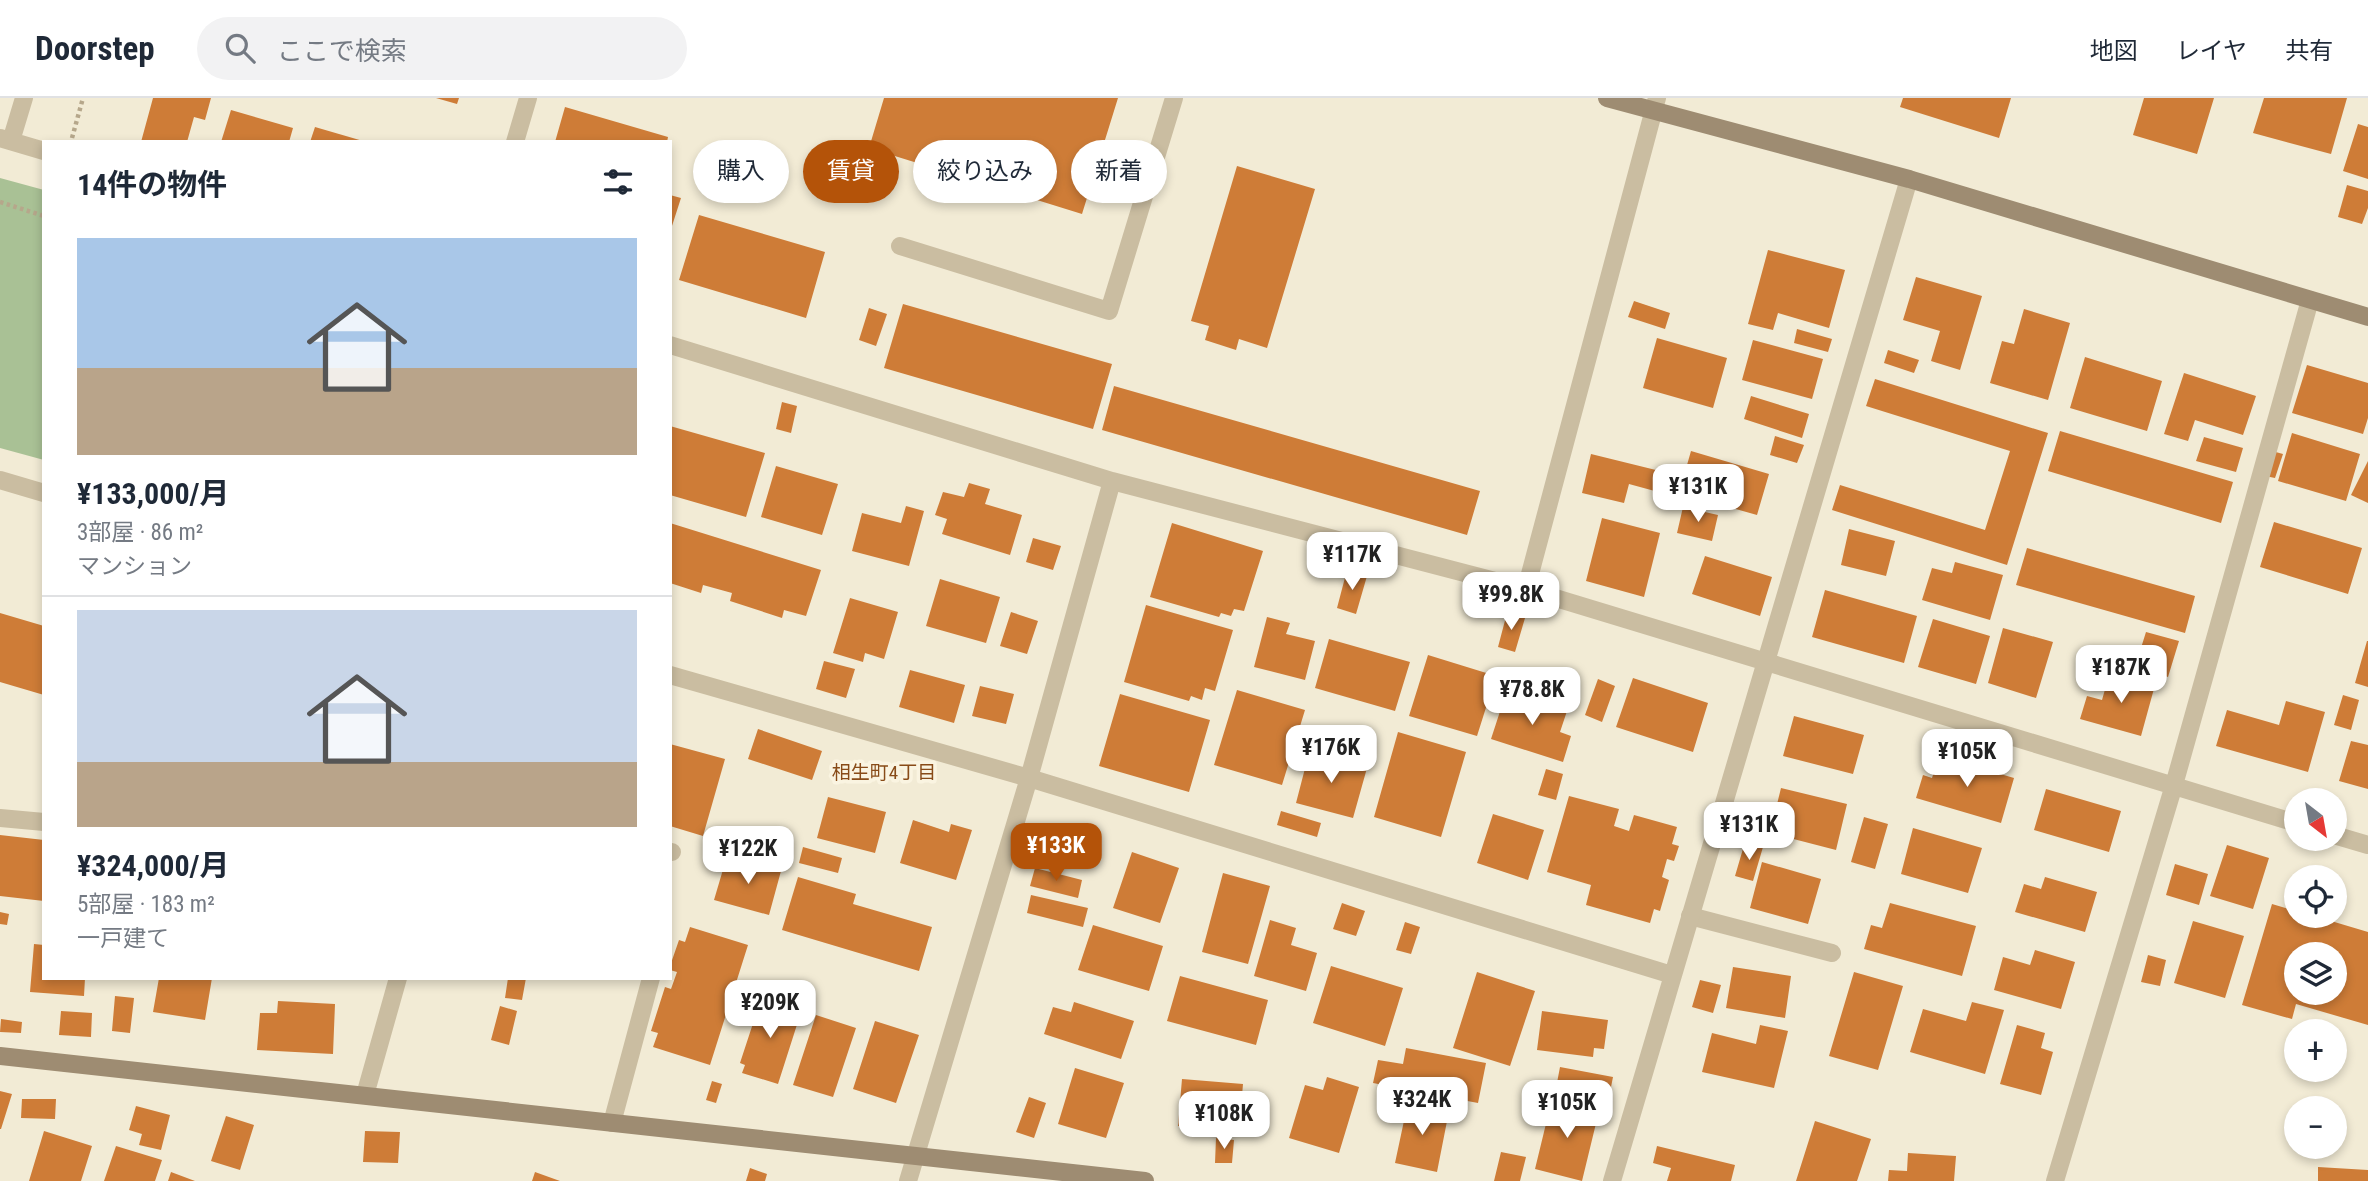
<!DOCTYPE html>
<html lang="ja">
<meta charset="utf-8">
<style>
:root{--surface:#fff;--page:#f2f2f3;--text:#1f2937;--muted:#747a83;--line:#e0e1e3;--accent:#b45309}
body{margin:0;font-family:"Roboto Condensed","Noto Sans JP",sans-serif;background:var(--page);color:var(--text);height:100vh;display:flex;flex-direction:column;font-size:26px;white-space:nowrap}
*{box-sizing:border-box;margin:0}
p{font-size:23px;color:var(--muted)}
.icon{flex:none;width:38px;height:38px;fill:none;stroke:currentColor;stroke-width:2;stroke-linecap:round;stroke-linejoin:round}
.map{position:relative;flex:1;overflow:hidden}
.sheet{position:absolute;left:42px;top:42px;width:630px;height:840px;display:flex;flex-direction:column;background:var(--surface);border-radius:0px;box-shadow:0 4px 10px #0003}
.sheet>*{flex:none}
.hud{position:absolute;left:693px;top:42px;width:665px;height:63px;display:flex;gap:14px}
.needle{width:46px;rotate:149deg}
.fabs{position:absolute;left:2284px;top:690px;display:grid;gap:14px}
.fabs a{display:grid;place-items:center;width:63px;height:63px;border-radius:50%;background:var(--surface);box-shadow:0 4px 10px #0003;font-size:35px}
.price{position:absolute;translate:-50% -60px;padding:0 16px;border-radius:14px;background:#fff;color:#222;font-size:23px;line-height:46px;filter:drop-shadow(0 2px 4px #0008)}
.price::after{content:'';position:absolute;left:50%;top:42px;width:21px;height:16px;margin-left:-10px;background:inherit;clip-path:polygon(0 0,100% 0,50% 100%)}
.price.selected{background:var(--accent);color:#fff}
ul{padding:0;list-style:none}
li{display:grid;align-content:center;gap:14px;height:371px;padding:0 35px}
li+li{border-top:2px solid var(--line)}
li span{display:grid;place-items:center;height:217px;border-radius:0px;color:#555}
li>.icon{margin-inline-start:auto}
span .icon{width:126px;height:126px;fill:#fffc;stroke-width:1}
li b{font-size:30px}
h2{display:flex;justify-content:space-between;align-items:center;height:84px;padding:0 35px;font-size:30px}
.tag{padding:0 24px;border-radius:32px;background:var(--surface);box-shadow:0 4px 10px #0003;font-size:24px;line-height:63px}
.tag.selected{background:var(--accent);color:#fff}
header{display:flex;align-items:center;gap:42px;box-sizing:border-box;height:98px;padding:0 35px;background:var(--surface);border-bottom:2px solid var(--line)}
header strong{font-size:33px}
nav{display:flex;gap:38px;margin-inline-start:auto;font-size:24px}
.search{width:490px;height:63px;background:var(--page);display:flex;align-items:center;gap:18px;box-sizing:border-box;padding:0 24px;border-radius:38px;color:var(--muted);font-size:26px}
.map>svg:first-child{display:block}
.park{fill:#a9c195}
.building{fill:#ce7c37;fill-rule:evenodd}
.lines{fill:none;stroke-linecap:round;stroke-linejoin:round}
.path{stroke:#b6a78b;stroke-width:4.5;stroke-dasharray:3.5 3.5;stroke-linecap:butt}
.lane{stroke:#cabda1;stroke-width:18}
.street{stroke:#cabda1;stroke-width:18}
.secondary{stroke:#9e8c72;stroke-width:18}
.labels{text-anchor:middle;stroke-width:7;stroke-linejoin:round;paint-order:stroke}
.neighbourhood-label{font-size:19px;fill:#884b18;stroke:#faf4e1}
</style>
<header>
<strong>Doorstep</strong>
<div class="search"><svg class="icon" aria-label="search" viewBox="0 0 24 24"><circle cx="10" cy="10" r="6"/><path d="M15 15l6 6"/></svg>ここで検索</div>
<nav><a>地図</a><a>レイヤ</a><a>共有</a></nav>
</header>
<div class="map">
<svg width="2368" height="1083" viewBox="0 0 2368 1083">
<rect width="100%" height="100%" fill="#f2ebd5"/>
<path class="park" d="M0 80 44 92V362L0 350Z"/>
<path class="building" d="M153 0H211L205 22 194 19 187 44H141Z
M436 0H459L457 6Z
M884 0H1118L1082 116 869 50Z
M1903 0H2011L1999 40 1900 9Z
M2144 0H2214L2197 56 2133 37Z
M2264 0H2347L2331 56 2253 35Z
M565 9 668 39 667 44H555Z
M231 12 293 30 289 44H221Z
M2358 26 2368 29V81L2343 73Z
M315 29 363 43V44H310Z
M1237 68 1315 91 1267 250 1239 241 1236 252 1205 242 1209 228 1191 223Z
M2347 87 2368 93V110L2362 126 2338 119Z
M670 97 681 100 671 131H670Z
M699 117 825 154 806 220 679 182Z
M1768 152 1845 172 1829 230 1778 215 1773 232 1748 226Z
M1916 179 1982 198 1960 272 1931 263 1940 233 1903 222Z
M1634 203 1670 215 1665 231 1628 219Z
M903 206 1112 266 1093 331 884 270Z
M869 210 887 216 876 248 859 242Z
M2024 211 2070 225 2048 302 1990 285 2002 243 2014 246Z
M1797 231 1832 241 1828 254 1794 245Z
M1657 240 1727 260 1713 310 1643 290Z
M1753 242 1823 261 1812 301 1742 282Z
M1888 252 1919 262 1914 275 1884 265Z
M2085 259 2162 283 2147 333 2070 310Z
M2307 267 2368 285V320L2363 336 2292 315Z
M2184 275 2256 298 2243 337 2195 322 2188 343 2164 336Z
M1875 281 2048 335 2007 467 1832 412 1840 387 1985 432 2010 353 1866 308Z
M1114 288 1480 393 1467 437 1102 332Z
M1751 298 1809 316 1802 340 1744 321Z
M782 304 797 308 791 335 776 331Z
M670 328 765 355 746 419 670 397Z
M2060 333 2233 384 2221 425 2048 373Z
M2292 335 2360 356 2346 403 2278 383Z
M1775 338 1804 347 1797 365 1770 357Z
M2204 339 2243 350 2236 374 2196 363Z
M1691 353 1769 376 1757 417 1679 395Z
M2272 353 2283 356 2275 380 2265 378Z
M1591 356 1668 375 1662 395 1629 386 1624 405 1582 395Z
M2368 363V405L2351 397Z
M776 368 838 386 822 437 761 419Z
M969 385 990 391 985 406 1022 417 1010 457 942 436 947 421 935 417 943 394 964 399Z
M906 408 924 413 909 468 852 453 862 415 901 425Z
M1683 409 1718 417 1712 443 1677 435Z
M1602 420 1660 435 1644 499 1586 483Z
M2274 424 2362 450 2348 496 2260 469Z
M670 425 821 472 806 518 784 512 782 520 730 503 732 495 703 487 701 495 670 485Z
M1172 425 1263 453 1244 513 1234 511 1231 518 1221 515 1219 519 1150 499Z
M1849 431 1895 443 1886 478 1841 467Z
M1033 440 1061 448 1053 472 1026 464Z
M2027 450 2195 498 2185 535 2016 487Z
M1705 458 1772 479 1760 518 1692 496Z
M1955 464 2003 477 1990 522 1922 502 1932 470 1952 475Z
M1347 472 1367 478 1356 516 1337 510Z
M940 481 1000 499 986 545 926 528Z
M1825 492 1917 518 1904 565 1812 539Z
M850 500 898 514 884 561 865 555 863 564 833 555Z
M1146 507 1233 532 1215 593 1205 590 1202 602 1191 598 1189 603 1124 584Z
M1011 514 1038 523 1027 556 1000 548Z
M0 515 44 528V597L0 584Z
M1507 515 1525 520 1515 554 1498 549Z
M1267 519 1290 525 1286 536 1315 543 1305 582 1254 569Z
M1933 521 1990 538 1976 586 1918 569Z
M2003 530 2053 544 2036 600 1988 585Z
M2146 534 2179 543 2168 579 2135 569Z
M1329 541 1410 564 1395 613 1315 590Z
M2367 543H2368V589L2355 585Z
M1428 557 1496 578 1477 638 1409 618Z
M824 563 855 571 846 600 816 591Z
M910 572 965 587 954 625 899 609Z
M2110 574 2155 587 2141 638 2080 621 2087 598 2102 602Z
M1633 580 1708 605 1693 654 1616 629Z
M1598 581 1615 588 1602 624 1585 617Z
M980 588 1014 596 1006 626 972 618Z
M1237 592 1305 612 1282 687 1214 667Z
M1506 595 1567 613 1560 634 1571 638 1563 664 1491 641Z
M1120 596 1210 622 1189 694 1099 668Z
M2343 597 2359 602 2351 632 2334 627Z
M2286 603 2325 614 2308 674 2216 648 2227 612 2279 627Z
M1794 618 1864 637 1853 676 1783 658Z
M758 631 822 653 812 682 748 661Z
M1398 634 1466 654 1441 739 1374 719Z
M2351 643 2368 647V691L2339 683Z
M670 646 725 661 703 738 670 728Z
M1309 655 1367 670 1353 720 1296 705Z
M1939 658 2014 680 2001 725 1916 700 1923 677 1932 680Z
M1546 671 1563 676 1556 702 1538 697Z
M1781 690 1847 706 1836 752 1770 735Z
M2046 691 2121 713 2109 754 2034 732Z
M1569 698 1619 711 1614 728 1629 733 1634 717 1677 729 1672 746 1679 748 1674 763 1667 761 1662 779 1669 782 1660 813 1654 811 1650 825 1586 807 1591 787 1547 774Z
M828 699 886 714 875 755 817 740Z
M1281 713 1321 725 1317 739 1277 727Z
M1493 716 1544 732 1528 782 1477 765Z
M1864 719 1888 726 1875 771 1851 764Z
M913 722 949 734 951 726 972 732 956 782 900 765Z
M1913 730 1982 750 1968 795 1901 776Z
M0 737 44 742V803L0 798Z
M1745 744 1763 749 1753 783 1735 778Z
M2227 747 2269 760 2253 811 2210 798Z
M803 749 842 760 838 775 799 765Z
M1132 754 1179 770 1160 825 1113 810Z
M727 758 781 773 769 817 714 802Z
M1762 764 1821 781 1808 826 1750 810Z
M2175 766 2208 776 2199 807 2166 797Z
M1035 770 1082 782 1078 800 1030 788Z
M1223 775 1270 788 1248 866 1202 854Z
M798 779 856 796 853 806 932 829 919 873 782 832Z
M2045 779 2097 794 2085 834 2015 814 2024 786 2041 791Z
M1031 797 1088 810 1083 829 1027 815Z
M1342 805 1365 813 1356 838 1333 831Z
M1890 805 1976 828 1962 878 1864 851 1871 827 1882 830Z
M2272 806 2296 813V817H2311L2368 834V927L2296 906 2292 921 2242 907ZM2296 856H2334V894H2296Z
M0 814 9 816 7 827 0 826Z
M1270 822 1296 830 1291 847 1317 855 1306 893 1254 878Z
M2193 823 2244 838 2225 900 2174 885Z
M1405 824 1420 829 1411 856 1396 852Z
M1093 827 1163 848 1149 893 1078 872Z
M690 829 748 847 710 967 653 949 658 935 651 933 665 889 671 891 677 874 670 872V868L679 842 685 844Z
M34 846 44 847V880H85L84 898 30 894Z
M2035 852 2075 864 2061 911 1994 892 2003 859 2030 867Z
M2148 857 2166 862 2160 888 2141 884Z
M1331 868 1403 890 1385 948 1313 925Z
M1733 869 1791 878 1785 920 1726 910Z
M1477 874 1535 893 1510 968 1453 950Z
M1854 874 1903 888 1878 972 1829 958Z
M1180 878 1268 902 1256 947 1167 923Z
M159 880H212L205 922 153 914Z
M508 880H526L522 902 505 900Z
M1700 882 1721 887 1713 915 1692 909Z
M115 898 134 900 130 935 112 933Z
M762 898 802 911 778 986 742 975 745 967 740 965Z
M278 903 335 906 333 956 257 952 260 915H277Z
M1074 904 1134 923 1121 961 1044 936 1053 909 1071 914Z
M1972 904 2004 912 1985 976 1910 954 1923 911 1966 923Z
M500 908 517 913 509 947 491 942Z
M61 913 92 915 91 939 59 937Z
M1542 913 1608 922 1604 951 1594 950 1593 959 1537 952Z
M816 917 856 930 833 999 793 987Z
M1 921 22 924 21 935 0 934Z
M875 923 919 937 896 1005 853 991Z
M1760 927 1788 933 1774 990 1702 974 1712 935 1756 946Z
M2017 927 2045 935 2041 950 2053 954 2041 997 2000 986Z
M1406 950 1486 965 1478 1005 1373 985 1378 962 1403 966Z
M1560 969 1613 979 1609 999 1556 990Z
M1075 970 1124 985 1106 1040 1058 1026Z
M1327 979 1359 989 1339 1055 1289 1040 1305 987 1323 992Z
M1182 981 1243 986 1239 1033 1178 1028Z
M712 983 722 986 716 1005 706 1002Z
M0 993 12 996 1 1031H0Z
M1029 999 1046 1005 1034 1040 1016 1034Z
M22 1001H56L55 1021 21 1020Z
M1552 1001 1599 1013 1582 1083 1535 1071Z
M1408 1004 1449 1013 1437 1074 1395 1065Z
M136 1008 170 1017 161 1052 139 1047 142 1036 129 1032Z
M226 1018 254 1027 240 1072 211 1063Z
M1815 1023 1871 1041 1857 1083H1796Z
M44 1033 92 1048 81 1083H29Z
M365 1033 400 1034 398 1065 363 1064Z
M1216 1040 1234 1042 1232 1065H1215Z
M116 1048 162 1062 155 1083H104Z
M1657 1048 1735 1067 1731 1083H1667L1671 1070 1653 1065Z
M1501 1054 1526 1059 1520 1083H1494Z
M1908 1055 1956 1058 1954 1083H1888L1889 1072 1907 1073Z
M2318 1069 2368 1072V1083H2318Z
M750 1070 767 1076 765 1083H746Z
M171 1074 195 1083H168Z
M535 1074 560 1083H532Z"/>
<g class="lines">
<path class="path" d="M72 40 83 0
M0 104 44 118"/>
<path class="lane" d="M900 148 1109 213 1174 0
M0 720 44 724
M670 754H672
M1690 818 1832 855
M612 1025 651 880"/>
<path class="street" d="M0 40 44 53
M11 43 24 0
M515 44 528 0
M670 247 1112 383 1526 491 2296 725
M0 382 44 395
M1526 491 1657 0
M670 577 1029 680 1672 877
M2334 737 2368 747
M365 997 398 880
M908 1083 1029 680 1112 383
M1612 1083 1909 81
M2055 1083 2174 687 2310 202"/>
<path class="secondary" d="M1607 0 1909 81 2368 219
M0 958 1145 1083"/>
</g>
<g class="labels">
<g class="neighbourhood-label">
<text x="884" y="681">相生町4丁目</text>
</g>
</g>
</svg>
<div class="fabs">
<a><svg class="needle" viewBox="-14 -14 28 28"><path d="M0-13l5 13h-10z" fill="#e53935"/><path d="M0 13l5-13h-10z" fill="#747a83"/></svg></a>
<a><svg class="icon" aria-label="locate" viewBox="0 0 24 24"><circle cx="12" cy="12" r="6"/><path d="M12 2v4M12 18v4M2 12h4M18 12h4"/></svg></a>
<a><svg class="icon" aria-label="layers" viewBox="0 0 24 24"><path d="M12 4l9 5-9 5-9-5zM3 14l9 5 9-5"/></svg></a>
<a>+</a>
<a>−</a>
</div>
<b class="price" style="left:1698px;top:426px">¥131K</b>
<b class="price" style="left:1352px;top:494px">¥117K</b>
<b class="price" style="left:1511px;top:534px">¥99.8K</b>
<b class="price" style="left:2121px;top:607px">¥187K</b>
<b class="price" style="left:1532px;top:629px">¥78.8K</b>
<b class="price" style="left:1331px;top:687px">¥176K</b>
<b class="price" style="left:1967px;top:691px">¥105K</b>
<b class="price" style="left:1749px;top:764px">¥131K</b>
<b class="price selected" style="left:1056px;top:785px">¥133K</b>
<b class="price" style="left:748px;top:788px">¥122K</b>
<b class="price" style="left:770px;top:942px">¥209K</b>
<b class="price" style="left:1422px;top:1039px">¥324K</b>
<b class="price" style="left:1567px;top:1042px">¥105K</b>
<b class="price" style="left:1224px;top:1053px">¥108K</b>
<div class="hud">
<a class="tag">購入</a>
<a class="tag selected">賃貸</a>
<a class="tag">絞り込み</a>
<a class="tag">新着</a>
</div>
<section class="sheet">
<h2>14件の物件<svg class="icon" aria-label="filters" viewBox="0 0 24 24"><path d="M4 7h16M4 17h16"/><circle cx="9" cy="7" r="2"/><circle cx="15" cy="17" r="2"/></svg></h2>
<ul>
<li><span style="background:linear-gradient(#a9c7e8 60%,#b9a48a 0)"><svg class="icon" aria-label="home" viewBox="0 0 24 24"><path d="M3 11l9-7 9 7M6 9v11h12V9"/></svg></span><div><b>¥133,000/月</b><p>3部屋 · 86 m²</p><p>マンション</p></div></li>
<li><span style="background:linear-gradient(#c9d6e8 70%,#b9a48a 0)"><svg class="icon" aria-label="home" viewBox="0 0 24 24"><path d="M3 11l9-7 9 7M6 9v11h12V9"/></svg></span><div><b>¥324,000/月</b><p>5部屋 · 183 m²</p><p>一戸建て</p></div></li>
</ul>
</section>
</div>
